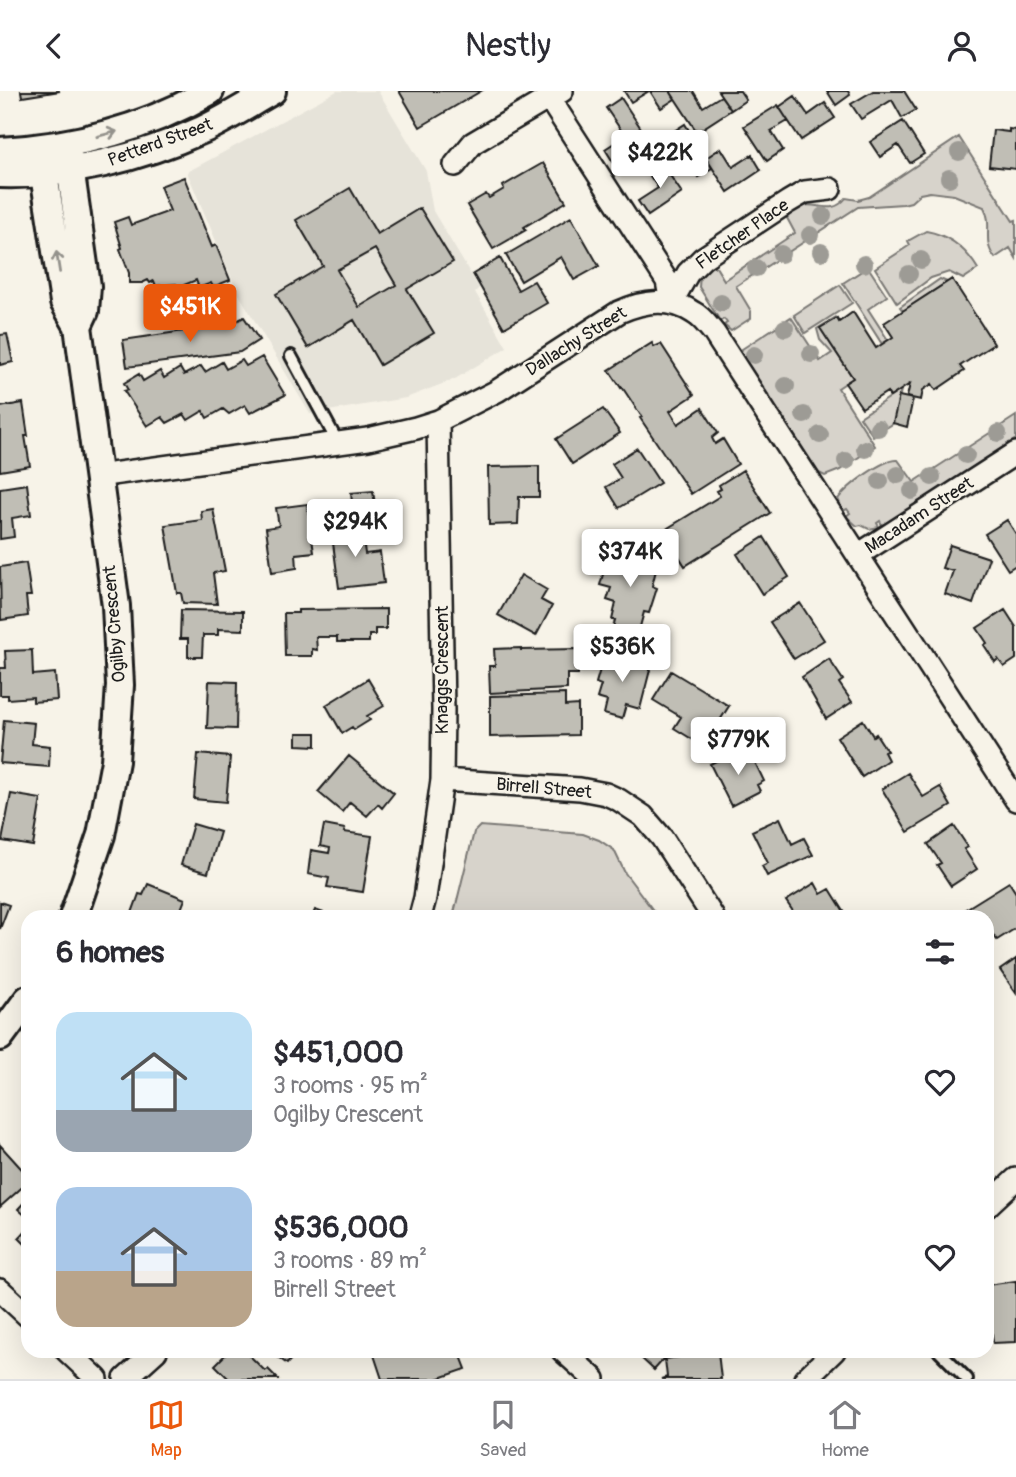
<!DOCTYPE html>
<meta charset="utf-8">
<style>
:root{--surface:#fff;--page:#f2f2f3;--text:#2b2b33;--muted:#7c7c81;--line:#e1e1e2;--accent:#ea580c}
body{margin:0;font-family:Pangolin,sans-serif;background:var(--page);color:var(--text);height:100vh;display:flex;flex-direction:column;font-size:26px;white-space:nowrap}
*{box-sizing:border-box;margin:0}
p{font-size:23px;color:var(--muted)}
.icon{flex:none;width:38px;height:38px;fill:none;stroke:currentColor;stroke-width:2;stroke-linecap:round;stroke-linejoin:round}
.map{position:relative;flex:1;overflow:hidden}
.sheet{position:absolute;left:21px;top:819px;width:973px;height:448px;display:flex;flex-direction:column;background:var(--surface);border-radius:21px;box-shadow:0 7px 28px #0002}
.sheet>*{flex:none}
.price{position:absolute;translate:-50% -60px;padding:0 16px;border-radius:7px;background:#fff;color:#222;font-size:23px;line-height:46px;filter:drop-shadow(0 2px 4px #0008)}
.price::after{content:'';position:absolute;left:50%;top:42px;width:21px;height:16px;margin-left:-10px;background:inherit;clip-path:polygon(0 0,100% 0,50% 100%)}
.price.active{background:var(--accent);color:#fff}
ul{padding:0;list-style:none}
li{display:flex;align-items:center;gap:21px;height:175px;padding:0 35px}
li span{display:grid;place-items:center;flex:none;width:196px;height:140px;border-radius:21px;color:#555}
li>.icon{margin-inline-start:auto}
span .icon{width:84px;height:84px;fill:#fffc;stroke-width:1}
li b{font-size:30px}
h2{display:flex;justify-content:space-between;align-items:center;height:84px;padding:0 35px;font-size:30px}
header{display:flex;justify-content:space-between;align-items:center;height:91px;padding:0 35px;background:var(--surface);font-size:32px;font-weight:600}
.dock{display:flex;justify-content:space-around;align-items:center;height:98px;border-top:2px solid var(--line);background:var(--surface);font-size:19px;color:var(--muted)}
.dock a{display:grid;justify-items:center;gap:4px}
.dock .active{color:var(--accent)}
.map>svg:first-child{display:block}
.built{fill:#e6e3d9}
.green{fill:#d7d3cb;stroke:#7a7874;stroke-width:2}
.building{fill:#c0beb5;stroke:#1c1c1c;stroke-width:2;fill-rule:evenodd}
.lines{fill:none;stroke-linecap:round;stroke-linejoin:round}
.service-casing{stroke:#1c1c1c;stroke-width:16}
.minor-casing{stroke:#1c1c1c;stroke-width:26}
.tertiary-casing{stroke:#1c1c1c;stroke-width:32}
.service{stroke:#f7f3e8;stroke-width:10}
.minor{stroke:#f7f3e8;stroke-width:21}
.tertiary{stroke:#f7f3e8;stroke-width:26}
.tree{fill:#9d9b95}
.oneway{stroke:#94928c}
.labels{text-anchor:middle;stroke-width:5;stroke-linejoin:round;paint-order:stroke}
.street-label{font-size:18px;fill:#1c1c1c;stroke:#f7f3e8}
</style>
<header><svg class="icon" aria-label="back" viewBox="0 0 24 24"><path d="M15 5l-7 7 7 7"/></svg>Nestly<svg class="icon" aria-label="person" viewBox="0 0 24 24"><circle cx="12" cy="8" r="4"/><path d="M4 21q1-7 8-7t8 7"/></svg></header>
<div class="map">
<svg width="1016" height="1288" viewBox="0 0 1016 1288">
<rect width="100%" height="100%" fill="#f7f3e8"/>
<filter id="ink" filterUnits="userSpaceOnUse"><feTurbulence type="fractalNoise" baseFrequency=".0143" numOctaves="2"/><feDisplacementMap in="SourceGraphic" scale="14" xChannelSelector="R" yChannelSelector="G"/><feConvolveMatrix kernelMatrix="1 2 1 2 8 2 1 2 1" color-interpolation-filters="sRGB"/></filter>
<g filter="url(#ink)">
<path class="built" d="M337 0H378L426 80 433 120 479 197 475 201 507 256 455 288 406 307 310 323 237 200 187 81Z"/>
<path class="green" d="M959 46 1013 130 1016 129V167L1010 157 995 167C981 149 994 135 984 116L954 104 930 101 920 103 911 111 903 113 858 116 736 195 751 220V227L731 240 724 234 727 232 724 228 720 230 699 196 700 184 710 175 716 176 724 189 795 142 787 127C808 98 827 131 846 107L858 109 869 106Z
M926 140C949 144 966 158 978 178L963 188 949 181 931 187 897 212 875 177 910 154 908 150Z
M868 176 887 205 868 218 888 249 882 253 843 192Z
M940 188 947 191 903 220 900 216Z
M840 194 852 212 805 242 794 224Z
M791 226 820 270 832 262 820 249 817 238 836 226 821 238 853 287 838 297 875 355 840 379 825 385 819 382 741 262 742 258Z
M901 299 894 332 873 345 860 326Z
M1016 325V348L885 433 882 434 880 430 877 432 879 436 869 438 861 434 857 435 846 425 850 422 847 418 843 420 838 408C848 395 883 367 898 369L914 391Z
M480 735 583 743 599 749 614 759 625 782 658 826H453L474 741Z"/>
<path class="building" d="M21 0H60L22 6Z
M399 0H481L420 36Z
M624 0H649L631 11Z
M650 0H670L675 8 661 17Z
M670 0H693L703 16 721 5 731 19 697 41Z
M718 0H740L746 9 731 19Z
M827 0H848L850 4 836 14Z
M873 0H904L916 19 902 27 892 9 861 28 851 13Z
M795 5 808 24 825 12 835 27 801 49 779 16Z
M621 7 650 51 615 74 605 58 625 45 606 17Z
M778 14 788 30 771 40 783 59 767 70 744 35Z
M903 30 924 63 910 72 898 54 880 66 870 51Z
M685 33 712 77 698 86 680 57 660 70 651 55Z
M1009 38 1016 39V78L989 75 993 39 1009 41Z
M721 57 733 76 752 64 761 79 728 101 706 67Z
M660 70 682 102 648 125 638 110 658 97 646 79Z
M543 72 566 111 524 136 526 139 493 158 467 114 486 103 489 107 504 98 503 95Z
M184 86 212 156 216 154 230 189 213 196 211 192 199 197 196 189 177 197 176 193 156 195 154 190 150 192 148 189 142 192H129V182L120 158 122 157 114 131 128 126 131 134 170 120 160 95Z
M350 97 377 143 420 117 453 171 407 198 434 242 380 274 354 229 308 257 276 203 323 175 296 129ZM375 158 396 194 359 216 337 179Z
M571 126 599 175 574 189 561 166 521 190 506 164Z
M500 167 518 199 534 190 547 212 504 237 473 183Z
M952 188 994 253 960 275 964 280 936 299 932 293 923 299 921 309 907 306 910 293 890 306 887 301 862 317 845 292 853 287 820 237 837 227 839 231 853 221 876 257 893 246 884 232Z
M244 226 259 249 240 261 127 276 123 249 231 233Z
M7 243 13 271 0 274V244Z
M652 252 654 256 661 253 694 304 670 320 678 333 702 317 718 342 712 347 715 353 723 348 738 373 691 403 640 327 642 326 622 296 621 297 609 279Z
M262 266 285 304 250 322 245 314 229 323 223 318 207 327 203 320 188 329 184 323 167 332 162 326 147 335 124 300 128 299 124 292 139 283 143 290 160 280 164 287 180 277 184 284 201 275 205 281 222 271 226 278 242 269 246 275Z
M899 305 913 308 907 336 893 332Z
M23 312 28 345H25L30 375 0 380V316Z
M603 318 620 342 572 373 556 348Z
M637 357 660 392 619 417 606 396 621 387 612 373Z
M539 375V406H519L518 433 489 434 488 376Z
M743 379 770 422 685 475 663 440 720 405 717 400 721 398 719 394Z
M27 393 31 424 12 427 14 446 0 448V397Z
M373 400 377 428 354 431 351 402Z
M307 413 314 461 296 463 297 477 272 481 266 437 279 435 276 417Z
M213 418 225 480 213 482 217 513 183 512 181 502H177L165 434 202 429 201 420Z
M1007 429 1016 443V474L1008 479 985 443Z
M361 433 365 463 380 461 384 492 339 497 331 437Z
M764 446 789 486 762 503 737 463Z
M623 449 661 459 652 495 657 497 649 522 644 521 634 558 609 552 615 529H612L616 512 607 509 611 497 600 494 610 458 620 460Z
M950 454 989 467 973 513 945 503 953 480 942 477Z
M26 472 31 505H26L28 525 1 529 0 476Z
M521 484 547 499 541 509 552 515 536 545 498 524Z
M800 512 824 549 794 568 770 531Z
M386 518V538H375V544H369V551H337V546H316L317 559 312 558V565H285L284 522H298V519Z
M181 519 243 520V539L218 538V544H203L202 566H188V548H180Z
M1005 519 1016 536V568L1004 576 998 568 995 571 984 554 987 552 977 537Z
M521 557V559L578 558V583H567V598L490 602 489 575H495L494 558Z
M32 559 33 584 55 582 57 609 33 611V606L8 608V604H0V577H6L5 560Z
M605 561 651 575 640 618 626 614 622 628 604 623 607 610 597 607 601 594 596 592Z
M829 568 843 589 839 592 852 611 826 628 802 586Z
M671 580 729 615 710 645 702 640 695 650 674 637 681 626 653 609Z
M368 588 384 615 367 625 370 629 354 639 352 636 342 642 326 614Z
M209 590 237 591 236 638 207 637Z
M565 603V615L578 614V644L490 646V605Z
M4 629 34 632 32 653 50 655 49 676 0 672Z
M863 629 873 645 876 643 887 660 884 661 888 669 862 686 837 646Z
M297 642H316V655L297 654Z
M738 659 742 667 751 663 764 690 757 694 760 700 731 715 710 673Z
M198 663 230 666 226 711 194 708Z
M349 665 394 702 382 717 378 713 367 725 350 711 342 721 318 701Z
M908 682 923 706 940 696 951 715 908 741 882 698Z
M11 703 41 708 33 755 2 750Z
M780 727 792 753 804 747 813 764 767 785 762 775 768 772 752 740Z
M193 733 220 741 208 782 181 774Z
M324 734 345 738 344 741 372 745 363 801 327 796 329 787 308 783 311 759 329 762 330 757 320 755Z
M954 735 968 756 964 758 977 778 951 795 937 774 941 772 928 753Z
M1009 791 1016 802V837L997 849 987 836V826H957L956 824Z
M815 792 821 803 830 798 845 822 839 826H797L786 810Z
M148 793 185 808 178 826H136L137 824 132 822 139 803 143 804Z
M0 811 9 814 0 838Z
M315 819 335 826H312Z
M1016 868V902L1000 879Z
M0 1054 28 1085V1091L0 1116Z
M28 1107V1127L18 1118Z
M28 1137V1156L19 1147Z
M1016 1190V1251L993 1252 987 1194Z
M229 1260H245L265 1280 268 1278 278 1288H229L215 1274Z
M270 1260H298L287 1273Z
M376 1260H459L466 1278 437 1288H382L373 1261Z
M645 1260H671L654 1279 640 1266Z
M718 1261 721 1288H661L667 1286 665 1268Z"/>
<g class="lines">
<g class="service-casing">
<path id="service" d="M291 265 338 352
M939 1260 967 1288"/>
</g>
<g class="minor-casing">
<path id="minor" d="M562 0 549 7 667 190 671 212
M455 74 473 52 549 7
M671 212 688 182 703 167 788 111 805 101 830 98
M97 385 368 348 416 337 438 330 497 300 619 221C643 210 671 206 694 222 702 226 708 235 714 242L1016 709
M858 464 1016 362
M442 689 580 698 606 703 619 709 643 725 662 747 713 826
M420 826 425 807 442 689 443 619 438 330
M987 1115 1016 1088
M0 1199 28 1225
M67 1260 97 1288
M563 1260 594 1288
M125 1288 156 1260
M805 1288 834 1260"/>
</g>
<g class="tertiary-casing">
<path id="tertiary" d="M40 58 64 211 78 235 116 515 120 594 115 670 101 744 73 826
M0 60C75 56 145 38 210 0
M68 62 87 195 85 220 78 235
M0 83C68 85 140 67 202 39 226 28 249 13 272 0
M0 946 28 908"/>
</g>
<use href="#service" class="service"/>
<use href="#minor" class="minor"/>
<use href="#tertiary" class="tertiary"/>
</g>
<g class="tree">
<circle cx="959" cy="61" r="9"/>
<circle cx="949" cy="87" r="9"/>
<circle cx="823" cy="125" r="9"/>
<circle cx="810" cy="144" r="9"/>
<circle cx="821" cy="161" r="9"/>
<circle cx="781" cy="163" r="9"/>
<circle cx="921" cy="169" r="9"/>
<circle cx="864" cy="173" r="9"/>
<circle cx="756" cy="177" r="9"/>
<circle cx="909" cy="183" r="9"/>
<circle cx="721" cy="212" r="9"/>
<circle cx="785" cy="237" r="9"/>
<circle cx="811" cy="263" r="9"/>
<circle cx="754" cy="264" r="9"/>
<circle cx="786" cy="295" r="9"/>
<circle cx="804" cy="324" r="9"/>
<circle cx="878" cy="337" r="9"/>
<circle cx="998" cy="342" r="9"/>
<circle cx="820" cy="344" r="9"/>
<circle cx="865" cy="358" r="9"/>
<circle cx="966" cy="364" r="9"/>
<circle cx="846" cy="370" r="9"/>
<circle cx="898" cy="384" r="9"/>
<circle cx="932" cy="386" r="9"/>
<circle cx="880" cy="390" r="9"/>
<circle cx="912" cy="400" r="9"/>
</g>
<defs><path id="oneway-shaft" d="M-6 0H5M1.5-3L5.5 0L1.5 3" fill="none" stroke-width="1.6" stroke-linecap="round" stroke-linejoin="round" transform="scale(1.75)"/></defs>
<g class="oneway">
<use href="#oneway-shaft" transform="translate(107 43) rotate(-15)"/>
<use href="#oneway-shaft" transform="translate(58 171) rotate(-99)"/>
</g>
</g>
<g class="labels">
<g class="street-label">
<text transform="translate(160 51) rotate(-20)" y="6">Petterd Street</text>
<text transform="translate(742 143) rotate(-35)" y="6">Fletcher Place</text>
<text transform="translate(576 250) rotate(-32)" y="6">Dallachy Street</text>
<text transform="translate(919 424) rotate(-33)" y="6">Macadam Street</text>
<text transform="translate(114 533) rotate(-95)" y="6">Ogilby Crescent</text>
<text transform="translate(442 579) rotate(-90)" y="6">Knaggs Crescent</text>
<text transform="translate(544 697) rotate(5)" y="6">Birrell Street</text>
</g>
</g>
</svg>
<b class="price" style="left:660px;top:99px">$422K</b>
<b class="price active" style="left:190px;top:253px">$451K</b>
<b class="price" style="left:355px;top:468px">$294K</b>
<b class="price" style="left:630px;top:498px">$374K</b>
<b class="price" style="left:622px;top:593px">$536K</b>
<b class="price" style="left:738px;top:686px">$779K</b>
<section class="sheet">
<h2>6 homes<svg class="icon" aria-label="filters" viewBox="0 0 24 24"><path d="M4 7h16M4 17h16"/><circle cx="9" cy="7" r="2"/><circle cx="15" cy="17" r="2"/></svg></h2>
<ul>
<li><span style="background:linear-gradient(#bfe0f5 70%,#9aa5b1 0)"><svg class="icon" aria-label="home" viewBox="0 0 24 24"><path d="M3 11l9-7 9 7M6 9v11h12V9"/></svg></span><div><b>$451,000</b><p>3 rooms · 95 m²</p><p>Ogilby Crescent</p></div><svg class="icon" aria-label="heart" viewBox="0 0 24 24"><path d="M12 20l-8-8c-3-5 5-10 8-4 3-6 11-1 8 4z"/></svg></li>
<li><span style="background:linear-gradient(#a9c7e8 60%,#b9a48a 0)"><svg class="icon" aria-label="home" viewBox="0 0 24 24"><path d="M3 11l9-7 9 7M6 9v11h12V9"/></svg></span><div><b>$536,000</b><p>3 rooms · 89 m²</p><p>Birrell Street</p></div><svg class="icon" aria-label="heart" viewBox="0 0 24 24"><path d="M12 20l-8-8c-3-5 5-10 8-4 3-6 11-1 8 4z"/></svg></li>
</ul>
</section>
</div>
<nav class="dock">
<a class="active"><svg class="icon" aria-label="map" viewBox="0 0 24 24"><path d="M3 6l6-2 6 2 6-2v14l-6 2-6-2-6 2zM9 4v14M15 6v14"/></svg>Map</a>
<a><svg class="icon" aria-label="saved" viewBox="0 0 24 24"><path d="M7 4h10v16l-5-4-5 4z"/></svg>Saved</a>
<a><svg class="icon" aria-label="home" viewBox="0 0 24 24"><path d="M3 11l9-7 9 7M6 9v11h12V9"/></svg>Home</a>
</nav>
